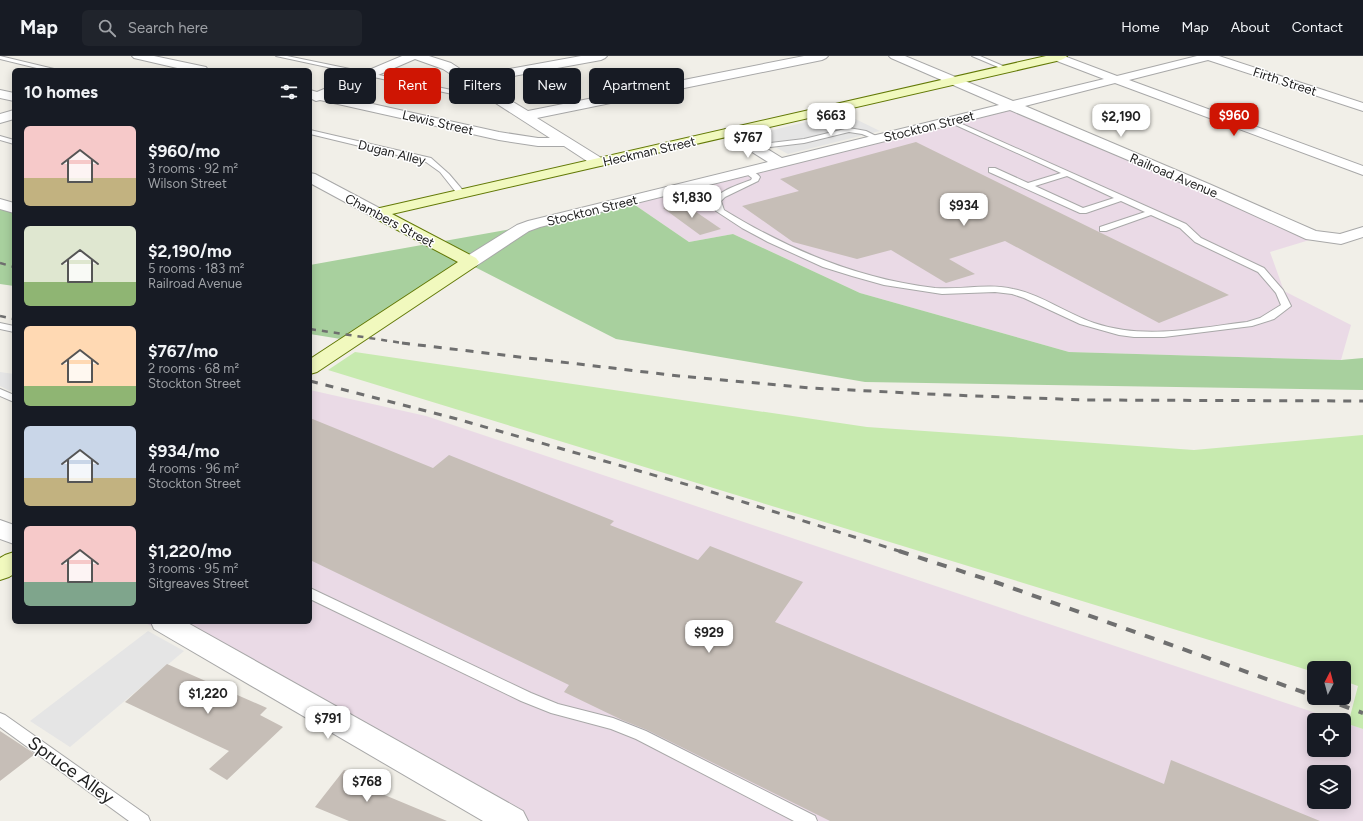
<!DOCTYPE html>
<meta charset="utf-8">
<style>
:root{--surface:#171b24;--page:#20242c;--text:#f1f3f6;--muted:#9ea1a6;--line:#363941;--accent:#cf1503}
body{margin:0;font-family:Figtree,sans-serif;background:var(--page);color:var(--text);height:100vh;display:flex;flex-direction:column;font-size:15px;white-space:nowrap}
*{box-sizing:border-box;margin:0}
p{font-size:13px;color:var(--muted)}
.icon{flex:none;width:22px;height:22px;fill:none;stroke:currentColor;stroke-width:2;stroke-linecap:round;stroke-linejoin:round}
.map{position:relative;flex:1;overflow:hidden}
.sheet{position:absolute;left:12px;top:12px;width:300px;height:556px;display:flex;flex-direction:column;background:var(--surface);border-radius:6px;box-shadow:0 2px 10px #0003}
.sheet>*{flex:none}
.hud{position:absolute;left:324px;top:12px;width:380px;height:36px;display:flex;gap:8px}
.needle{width:26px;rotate:6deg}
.tools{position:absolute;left:1307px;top:605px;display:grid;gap:8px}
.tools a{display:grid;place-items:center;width:44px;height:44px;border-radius:6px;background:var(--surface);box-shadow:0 2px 10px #0003;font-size:20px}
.price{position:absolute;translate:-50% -34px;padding:0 9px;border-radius:8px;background:#fff;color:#222;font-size:13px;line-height:26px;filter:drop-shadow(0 1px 2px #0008)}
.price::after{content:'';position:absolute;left:50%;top:24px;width:12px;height:9px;margin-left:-6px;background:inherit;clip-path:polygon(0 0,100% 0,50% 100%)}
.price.on{background:var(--accent);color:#fff}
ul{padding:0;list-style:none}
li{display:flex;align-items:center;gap:12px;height:100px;padding:0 12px}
li span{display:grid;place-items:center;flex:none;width:112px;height:80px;border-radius:6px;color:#555}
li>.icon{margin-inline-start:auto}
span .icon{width:48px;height:48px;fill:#fffc;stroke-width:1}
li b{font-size:17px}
h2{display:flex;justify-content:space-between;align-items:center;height:48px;padding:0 12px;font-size:17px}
.chip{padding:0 14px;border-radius:6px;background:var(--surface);box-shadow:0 2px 10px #0003;font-size:14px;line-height:36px}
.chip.on{background:var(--accent);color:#fff}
header{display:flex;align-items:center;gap:24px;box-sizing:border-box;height:56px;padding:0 20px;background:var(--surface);border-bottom:1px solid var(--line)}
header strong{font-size:19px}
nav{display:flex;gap:22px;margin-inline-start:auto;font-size:14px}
.search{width:280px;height:36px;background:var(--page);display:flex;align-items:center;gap:10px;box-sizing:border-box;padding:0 14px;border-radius:6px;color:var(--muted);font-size:15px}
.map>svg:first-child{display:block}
.industrial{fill:#eadae6;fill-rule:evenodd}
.grass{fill:#c7eaaf}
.forest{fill:#a8d09e}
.parking{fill:#e5e5e5}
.building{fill:#c6beb7}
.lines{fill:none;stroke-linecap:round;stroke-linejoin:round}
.lane-casing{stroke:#a8a8a8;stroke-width:2}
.street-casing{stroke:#a8a8a8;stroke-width:2}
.secondary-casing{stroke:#637907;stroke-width:2}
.lane{fill:#fff;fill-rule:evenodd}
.street{fill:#fff;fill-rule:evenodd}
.secondary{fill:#f1f9be;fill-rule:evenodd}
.rail-far2{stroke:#6f6f6f;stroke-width:2.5;stroke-dasharray:6 6;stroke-linecap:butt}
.rail-far1{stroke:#6f6f6f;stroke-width:3;stroke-dasharray:8 8;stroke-linecap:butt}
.rail{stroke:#6f6f6f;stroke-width:4;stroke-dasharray:10 10;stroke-linecap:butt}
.labels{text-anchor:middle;stroke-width:3;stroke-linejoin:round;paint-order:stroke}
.far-street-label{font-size:13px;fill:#212121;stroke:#fff}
.near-street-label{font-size:18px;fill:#212121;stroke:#fff}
</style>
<header>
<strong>Map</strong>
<div class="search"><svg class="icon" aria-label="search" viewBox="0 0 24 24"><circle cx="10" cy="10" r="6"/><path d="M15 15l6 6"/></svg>Search here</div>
<nav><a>Home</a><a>Map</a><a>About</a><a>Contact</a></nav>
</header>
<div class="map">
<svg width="1363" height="765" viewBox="0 0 1363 765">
<rect width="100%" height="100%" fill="#f1efe8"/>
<path class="industrial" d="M1011 54 1316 182 1270 196 1284 235 1351 269 1341 304 1069 296 860 237 733 178 689 186 632 147Z
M310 334 426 360 1337 664H1314V694H1344V666L1363 673V765H497L144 566H310ZM1314 716H1344V746H1314Z"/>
<path class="grass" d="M355 296 867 371 1194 394 1363 379V673L1348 668 1358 630 1344 625V612H1314V616L328 314Z"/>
<path class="forest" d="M632 147 689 186 733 178 860 237 1069 296 1341 304 1363 302V334L865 326 616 283 469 208 353 285 310 278V209L522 171Z
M0 151 14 155V230L0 228Z"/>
<path class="parking" d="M843 57 880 75 788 98 753 79Z
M0 316 14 318V337L0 330Z
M148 575 184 595 70 691 30 665Z"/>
<path class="building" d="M916 86 1099 176 1229 239 1159 267 1005 185 949 203 975 218 946 227 891 194 857 203 793 186 742 150 799 135 780 123Z
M683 147 721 173 700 179 663 152Z
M310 362 433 412 449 399 614 465 610 469 698 504 710 490 803 526 775 566 1164 728 1171 704 1320 765H830L647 674 622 664 564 636 569 629 310 504Z
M167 608 267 652 260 659 283 671 227 724 209 713 229 695 125 646Z
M0 675 35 698 0 725Z
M344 714 368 724 363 730 447 765H349L315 751Z"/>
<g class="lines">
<g class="lane-casing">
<path id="lane" d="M0 0 54 13 55 14H45L0 3Z
M276 0H287L471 38 498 40 501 42 498 44 471 42Z
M972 0H980L1010 13 1005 14Z
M949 64H953L1186 168 1201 182 1264 212 1283 234 1291 250 1274 263 1252 270 1164 281H1134L1119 279 1080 268 1024 242 1012 238 995 236 942 238 884 229 852 220 823 211 768 186 742 172 716 155 713 145C722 133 738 129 751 124L752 122 743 115 747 113C751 114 757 117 760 121L758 125 725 141 721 145 724 154C789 194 858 223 935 232 961 234 988 227 1013 233 1040 238 1067 258 1094 267 1144 284 1196 272 1247 266L1260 262 1281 249 1276 237 1258 216 1195 186 1180 172 1151 159 1106 175H1100V171L1145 156 1121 145 1086 157H1080L989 116V112H995L1028 127 1061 117 949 66ZM1067 120 1114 142 1083 152 1035 130Z
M849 72 866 75 882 83 879 85 862 78 849 76 804 87 754 93 750 91 754 89 804 83Z
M310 74 431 102 449 118 466 138 462 140H459L440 116 426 106 310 78Z
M0 80 14 84V88L0 84Z
M0 267 14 270V276L0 273Z
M0 333 14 339V346L0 340Z
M310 532 531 637 558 648 613 662 646 675 815 760 817 765H794L636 683 611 673 551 657 521 645 310 543Z
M0 657 5 659 148 760 150 765H129L0 671Z"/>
</g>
<g class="street-casing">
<path id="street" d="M132 0H154L206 11 208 14H186L134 2Z
M402 0H429L451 7 471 20 581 0H607L605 2 601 4 480 26 528 55 804 0H828L826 2 822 4 537 62 603 103 605 106 603 109 598 110 593 109 564 90H538L499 84 320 44 316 45 310 42V34L317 36ZM415 3 443 13 550 82H538L499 76 332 39Z
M889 0H905L1013 45 1104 23 1049 2 1047 0H1064L1117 20 1197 0H1219L1363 47V55L1208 4 1129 24 1363 110V119L1115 27 1025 50 1209 128 1316 175 1340 178 1363 171V181L1341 188 1306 183 1199 134 1010 54 540 171 529 175 476 210 470 211 464 210 461 206 464 202 517 169 528 165 768 106 725 79 723 76 725 73 730 72 735 73 782 102 999 49 891 2Z
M0 34 14 37V45L0 42Z
M14 54V63L0 67V58Z
M310 117 315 118 383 154 385 157 383 160 377 162 371 160 310 127Z
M0 143 14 147V157L0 153Z
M0 464 14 469V488L0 483Z
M151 566H186L523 755 528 765H483L154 573Z"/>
</g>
<g class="secondary-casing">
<path id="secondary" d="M1046 0H1067L1065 2 1061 4 392 158 476 202 479 206 476 210 317 316 310 318V303L458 206 371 160 369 157 371 154Z
M14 496V518L9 521 0 524V502L5 499Z"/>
</g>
<use href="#lane" class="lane"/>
<use href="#street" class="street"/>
<use href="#secondary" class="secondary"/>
<path class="rail-far2" d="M0 207 14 211
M0 260 14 263
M310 273 409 288"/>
<path class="rail-far1" d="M402 287 679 320 811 332 949 339 1087 344 1363 345
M310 325 457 363 699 432 902 496"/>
<path class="rail" d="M899 495 998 527 1314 640
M1321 642 1363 657"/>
</g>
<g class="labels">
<g class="far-street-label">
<text transform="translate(1285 25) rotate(18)" y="5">Firth Street</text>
<text transform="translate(438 66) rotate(13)" y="5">Lewis Street</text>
<text transform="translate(929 70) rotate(-14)" y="5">Stockton Street</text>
<text transform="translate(649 95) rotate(-13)" y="5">Heckman Street</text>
<text transform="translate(392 96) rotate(14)" y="5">Dugan Alley</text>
<text transform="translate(1174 119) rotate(23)" y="5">Railroad Avenue</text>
<text transform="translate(592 154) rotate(-14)" y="5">Stockton Street</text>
<text transform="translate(390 164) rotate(28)" y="5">Chambers Street</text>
</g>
<g class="near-street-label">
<text transform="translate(71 714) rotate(36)" y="6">Spruce Alley</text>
</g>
</g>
</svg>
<div class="tools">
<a><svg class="needle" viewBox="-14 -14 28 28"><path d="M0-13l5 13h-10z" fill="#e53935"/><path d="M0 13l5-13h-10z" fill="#9ea1a6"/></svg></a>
<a><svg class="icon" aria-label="locate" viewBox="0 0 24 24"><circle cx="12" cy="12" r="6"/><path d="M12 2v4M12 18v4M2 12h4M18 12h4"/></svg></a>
<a><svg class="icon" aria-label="layers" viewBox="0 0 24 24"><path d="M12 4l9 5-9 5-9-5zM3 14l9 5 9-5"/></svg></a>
</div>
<b class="price" style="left:831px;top:81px">$663</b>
<b class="price on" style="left:1234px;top:81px">$960</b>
<b class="price" style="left:1121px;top:82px">$2,190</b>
<b class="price" style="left:748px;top:103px">$767</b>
<b class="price" style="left:692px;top:163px">$1,830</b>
<b class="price" style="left:964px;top:171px">$934</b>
<b class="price" style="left:709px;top:598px">$929</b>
<b class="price" style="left:208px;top:659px">$1,220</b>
<b class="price" style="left:328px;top:684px">$791</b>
<b class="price" style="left:367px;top:747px">$768</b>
<div class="hud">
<a class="chip">Buy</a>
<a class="chip on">Rent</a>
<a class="chip">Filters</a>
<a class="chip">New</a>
<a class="chip">Apartment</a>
</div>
<section class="sheet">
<h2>10 homes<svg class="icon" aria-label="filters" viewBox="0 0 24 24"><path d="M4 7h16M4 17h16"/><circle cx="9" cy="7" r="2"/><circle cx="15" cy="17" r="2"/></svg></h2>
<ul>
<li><span style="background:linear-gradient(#f6c9c9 65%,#c2b280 0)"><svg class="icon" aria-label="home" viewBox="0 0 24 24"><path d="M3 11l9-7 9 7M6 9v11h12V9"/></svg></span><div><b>$960/mo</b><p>3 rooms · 92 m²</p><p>Wilson Street</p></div></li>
<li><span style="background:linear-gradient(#dfe7d0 70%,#8fb573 0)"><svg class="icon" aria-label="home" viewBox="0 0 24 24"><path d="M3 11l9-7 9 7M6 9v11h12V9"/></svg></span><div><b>$2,190/mo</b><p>5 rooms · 183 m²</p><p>Railroad Avenue</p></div></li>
<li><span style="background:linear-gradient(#ffd9b3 75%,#8fb573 0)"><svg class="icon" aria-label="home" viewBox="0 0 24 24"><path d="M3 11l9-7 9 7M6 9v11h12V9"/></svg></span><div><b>$767/mo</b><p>2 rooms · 68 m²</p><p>Stockton Street</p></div></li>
<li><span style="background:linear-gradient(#c9d6e8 65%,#c2b280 0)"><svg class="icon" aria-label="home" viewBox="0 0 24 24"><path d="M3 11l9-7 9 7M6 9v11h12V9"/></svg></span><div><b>$934/mo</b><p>4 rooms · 96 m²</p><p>Stockton Street</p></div></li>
<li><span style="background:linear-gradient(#f6c9c9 70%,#7fa58c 0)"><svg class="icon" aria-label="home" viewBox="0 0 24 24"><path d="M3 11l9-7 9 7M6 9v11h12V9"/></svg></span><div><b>$1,220/mo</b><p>3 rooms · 95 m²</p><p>Sitgreaves Street</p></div></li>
</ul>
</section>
</div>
